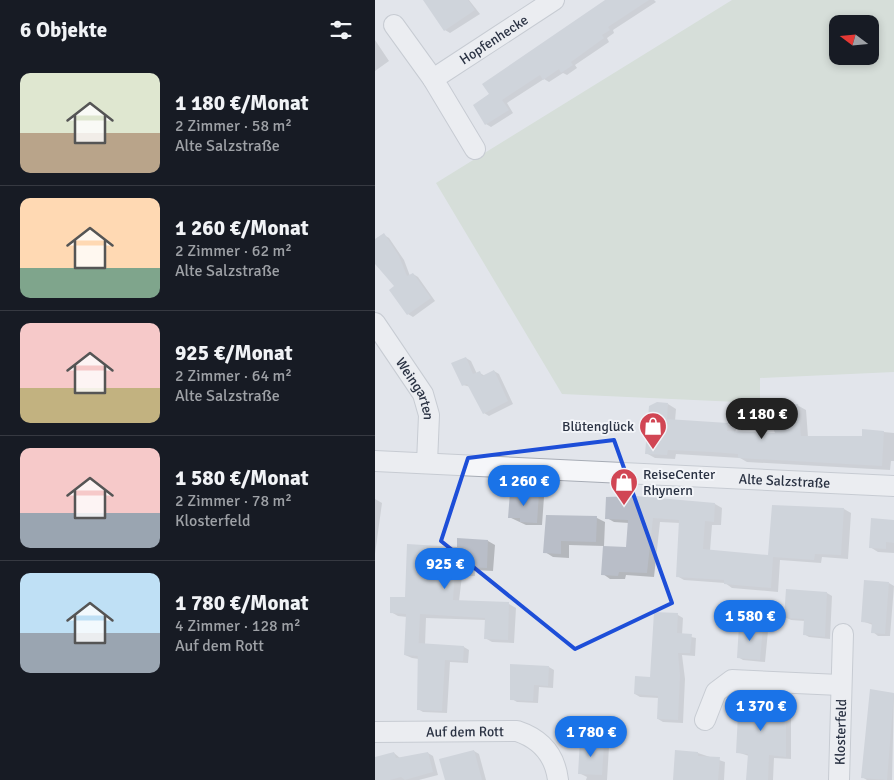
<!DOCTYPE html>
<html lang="de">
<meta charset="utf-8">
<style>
:root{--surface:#171b24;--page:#20242c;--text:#f1f3f6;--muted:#9ea1a6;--line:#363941;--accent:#1a73e8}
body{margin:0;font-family:Signika,sans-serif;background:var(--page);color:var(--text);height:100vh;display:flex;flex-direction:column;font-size:19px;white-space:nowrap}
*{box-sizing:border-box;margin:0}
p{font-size:16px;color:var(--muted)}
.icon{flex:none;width:28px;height:28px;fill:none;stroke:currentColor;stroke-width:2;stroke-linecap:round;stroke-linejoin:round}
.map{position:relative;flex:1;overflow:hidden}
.drawer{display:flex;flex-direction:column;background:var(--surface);width:375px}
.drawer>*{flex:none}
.needle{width:32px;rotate:286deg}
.controls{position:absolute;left:454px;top:15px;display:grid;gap:10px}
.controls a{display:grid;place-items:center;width:50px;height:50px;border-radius:10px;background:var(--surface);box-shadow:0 2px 8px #0003;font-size:25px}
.price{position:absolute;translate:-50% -42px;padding:0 11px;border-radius:18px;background:var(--accent);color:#fff;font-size:16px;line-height:32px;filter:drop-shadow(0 1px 2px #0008)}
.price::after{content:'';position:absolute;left:50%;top:30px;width:15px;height:11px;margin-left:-8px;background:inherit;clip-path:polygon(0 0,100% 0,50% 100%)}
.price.current{background:#222;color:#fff}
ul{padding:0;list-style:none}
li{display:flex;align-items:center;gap:15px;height:125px;padding:0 20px}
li+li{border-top:1px solid var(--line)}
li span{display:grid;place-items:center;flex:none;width:140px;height:100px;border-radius:10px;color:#555}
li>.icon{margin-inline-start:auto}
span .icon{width:60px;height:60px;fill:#fffc;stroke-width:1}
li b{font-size:21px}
h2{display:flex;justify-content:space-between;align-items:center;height:60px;padding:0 20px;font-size:21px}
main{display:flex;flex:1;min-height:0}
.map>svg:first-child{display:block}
.green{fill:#c7d5c3;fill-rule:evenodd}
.shadow{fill:#0003}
.building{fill:#b9bec8}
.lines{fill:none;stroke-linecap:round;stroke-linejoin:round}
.street-casing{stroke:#a7acb5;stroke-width:22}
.street{stroke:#f5f6f9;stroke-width:20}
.marked{fill:none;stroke:#1d4ed8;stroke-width:4;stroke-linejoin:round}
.labels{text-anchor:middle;stroke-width:4;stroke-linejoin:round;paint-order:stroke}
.street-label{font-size:14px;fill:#2a3243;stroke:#f2f4f8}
.poi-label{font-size:14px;fill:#2a3243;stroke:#f2f4f8;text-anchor:end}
</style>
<main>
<section class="drawer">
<h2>6 Objekte<svg class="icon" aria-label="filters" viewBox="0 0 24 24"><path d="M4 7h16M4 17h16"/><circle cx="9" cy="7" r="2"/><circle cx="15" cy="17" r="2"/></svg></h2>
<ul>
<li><span style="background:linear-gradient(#dfe7d0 60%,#b9a48a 0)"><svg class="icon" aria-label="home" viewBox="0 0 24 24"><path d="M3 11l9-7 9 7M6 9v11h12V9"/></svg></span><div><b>1 180 €/Monat</b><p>2 Zimmer · 58 m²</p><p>Alte Salzstraße</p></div></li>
<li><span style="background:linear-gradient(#ffd9b3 70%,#7fa58c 0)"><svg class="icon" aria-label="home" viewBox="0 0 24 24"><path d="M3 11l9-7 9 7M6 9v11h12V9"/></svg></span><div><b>1 260 €/Monat</b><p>2 Zimmer · 62 m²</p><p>Alte Salzstraße</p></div></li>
<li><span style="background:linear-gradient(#f6c9c9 65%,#c2b280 0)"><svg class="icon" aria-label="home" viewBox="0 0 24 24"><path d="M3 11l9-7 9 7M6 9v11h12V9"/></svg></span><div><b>925 €/Monat</b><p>2 Zimmer · 64 m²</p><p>Alte Salzstraße</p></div></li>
<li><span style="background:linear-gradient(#f6c9c9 65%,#9aa5b1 0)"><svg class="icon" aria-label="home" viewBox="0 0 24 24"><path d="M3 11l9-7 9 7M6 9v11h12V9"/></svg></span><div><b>1 580 €/Monat</b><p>2 Zimmer · 78 m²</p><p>Klosterfeld</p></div></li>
<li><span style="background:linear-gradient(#bfe0f5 60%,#9aa5b1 0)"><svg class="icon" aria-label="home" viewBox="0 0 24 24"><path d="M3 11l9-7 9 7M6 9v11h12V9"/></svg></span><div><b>1 780 €/Monat</b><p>4 Zimmer · 128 m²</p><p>Auf dem Rott</p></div></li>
</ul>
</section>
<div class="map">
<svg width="519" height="780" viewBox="0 0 519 780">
<rect width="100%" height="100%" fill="#e2e5eb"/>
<path class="green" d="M357 0H519V372L385 378V403L187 394 61 183ZM462 24H495V56H462Z"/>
<path class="shadow" d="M60 0H94L105 14 75 33 70 30Z
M234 0H279L281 2 238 30 239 33 232 38 234 42 200 65 202 68 192 75 188 73 174 82 169 79 132 103 138 113 116 127 111 124 99 106Z
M0 40 14 61 0 71Z
M9 235 14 238 29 260 35 276 38 274 43 277 60 301 38 317 33 314 21 286 0 260V241Z
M91 358 96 361 102 374 105 373 110 376 119 371 124 374 138 404 114 416 109 413 96 387 88 385Z
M293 404 301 409 300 421 352 424 361 429 360 433 402 435 422 405 431 410 433 437H488V430L519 433V461H516L515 470 372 462 365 458 301 454 300 459 280 458 271 453Z
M164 494 169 497 167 525H151L134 517Z
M261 498 340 504 347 508 346 525H337L335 551 395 556 469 509 476 513 473 559 447 557 446 563 405 560 403 592 357 588 350 583 309 580 302 576 305 523 285 522 279 577 251 575 250 579H235L228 574 253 548 254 523 239 522 232 518Z
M0 499 7 503 0 554Z
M172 516 222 518 230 522 229 546 194 545V558L178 557 170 552Z
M497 520 519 521V553L503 552 495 547Z
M113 541 120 545 118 571 100 570V576H87L84 601 134 604 141 608 139 643 117 642 110 638 111 620 51 618 50 645 89 647 94 650 93 663 75 662 72 713 48 712 43 709 44 659 37 658 30 655 32 617 23 616 16 612 83 548Z
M514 583 519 586 515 636H503L498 632V625L487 621Z
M412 591 452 593 457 596 455 639 434 637 429 634 430 621 416 620 410 617Z
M280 613 303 615 308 618 307 635 321 638 320 656 307 655 310 679 308 723 288 722 283 719 284 698 265 697 260 694 276 678Z
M388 628 393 631 390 662 368 660 363 657Z
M174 667 179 670 178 688 164 687 163 703 142 702 137 699Z
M496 691 519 694 517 780H492L487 777Z
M410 698 416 701V759L399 758 398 780H373L374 756 362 752Z
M228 744 234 747 232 780H211L212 777 204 773Z
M99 751 104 754 111 780H71Z
M19 753 25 758 53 753 58 756 63 775 44 780H0V759Z
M323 753 350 762 349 780H314Z"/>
<path class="building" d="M48 0H93L100 10 69 31Z
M230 0H274L233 27 235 30 227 35 229 38 196 62 198 65 186 73 184 69 168 80 165 75 127 100 134 110 110 125 98 105 114 94 107 84Z
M9 233 24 256 32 276 38 273 56 298 32 315 14 290 19 286 0 264V239Z
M91 357 98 374 105 371 107 376 119 370 133 401 108 414 92 384 87 386 76 363Z
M282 402 293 403 292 419 353 423 352 431 400 433 389 407 423 404 426 436H487V429L509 431 507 466 363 458V454L337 452 293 450 292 455 270 454 274 406Z
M135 492 164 493 162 523 145 522V518H133Z
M261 496 340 503 339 522 330 521 328 549 393 555 397 505 469 508 466 555 440 554 439 560 398 557 396 588 349 584V580L301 577 304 520 278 518 272 573 244 572 243 576 226 575 228 546 251 547 253 520 230 519 231 497Z
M171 515 222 516 221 542 186 541V554L168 553Z
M496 518 519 520V543L511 542V549L494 548Z
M82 538 113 540 112 568 93 567V573L80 572 78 600 134 602 133 640 109 639 110 618 45 614 43 656 29 655 31 614 15 613V597H30L32 544 82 547Z
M489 580 514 582 510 634 496 633 497 623 486 622Z
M411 589 452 592 450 637 428 635 429 619 409 618Z
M279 612 303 613 302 633 317 634 315 653H303L305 675 303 720 282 719 283 696 259 694 260 676 275 677Z
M364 625 388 627 385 660 362 658Z
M43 643 89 646 88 661 70 660 67 711 42 710Z
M135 664 174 666 173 686 159 685 158 701 135 700Z
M495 689 519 693 512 780 486 778Z
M364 694 411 697V757L394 755 393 780H371L373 754 361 753Z
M205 740 229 743 227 775 203 774Z
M99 750 107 780H70L64 759Z
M300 750 323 752V756L345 757 343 780H298Z
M19 752 21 758 53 752 58 772 30 780 26 777 15 780H0V757Z"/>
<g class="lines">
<g class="street-casing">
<g id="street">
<path d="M19 25 58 79"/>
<path id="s1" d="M100 149 58 79 179 0"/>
<path id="s2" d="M0 323 48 394 54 415 52 463"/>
<path id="s3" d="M0 461 519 486"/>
<path d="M330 720 341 692 357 680 465 685"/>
<path id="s4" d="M0 732 142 731C166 739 180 755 183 780"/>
<path id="s5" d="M464 780 468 634"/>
</g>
</g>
<use href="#street" class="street"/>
</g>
<path d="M0 0H519V780H0ZM239 440 297 603 200 649 66 541 93 458Z" fill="#e2e5eb" fill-opacity=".55" fill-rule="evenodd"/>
<path class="marked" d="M239 440 297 603 200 649 66 541 93 458Z"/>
<defs>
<g id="shop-pin" transform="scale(1.4375)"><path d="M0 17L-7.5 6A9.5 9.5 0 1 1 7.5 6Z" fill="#d14654" stroke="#f2f4f8"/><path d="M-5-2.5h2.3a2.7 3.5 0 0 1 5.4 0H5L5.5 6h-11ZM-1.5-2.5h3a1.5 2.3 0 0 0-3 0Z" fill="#fff"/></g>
</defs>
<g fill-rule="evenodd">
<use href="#shop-pin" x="278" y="426"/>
<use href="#shop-pin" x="249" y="482"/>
</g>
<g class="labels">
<g class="street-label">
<text dy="5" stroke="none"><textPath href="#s1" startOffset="154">Hopfenhecke</textPath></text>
<text dy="5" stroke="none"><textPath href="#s2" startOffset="78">Weingarten</textPath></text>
<text dy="5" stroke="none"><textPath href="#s3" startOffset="410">Alte Salzstraße</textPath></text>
<text dy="5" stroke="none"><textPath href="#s4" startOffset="90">Auf dem Rott</textPath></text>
<text dy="5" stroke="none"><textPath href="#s5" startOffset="48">Klosterfeld</textPath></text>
</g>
<g class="poi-label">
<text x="259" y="431">Blütenglück</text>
<text x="268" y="479" text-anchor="start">ReiseCenter<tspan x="268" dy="16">Rhynern</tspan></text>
</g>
</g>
</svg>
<div class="controls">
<a><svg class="needle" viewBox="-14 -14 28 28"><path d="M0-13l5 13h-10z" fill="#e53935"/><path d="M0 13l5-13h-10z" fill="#9ea1a6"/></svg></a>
</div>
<b class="price current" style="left:387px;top:440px">1 180 €</b>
<b class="price" style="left:149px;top:507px">1 260 €</b>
<b class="price" style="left:70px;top:590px">925 €</b>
<b class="price" style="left:375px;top:642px">1 580 €</b>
<b class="price" style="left:386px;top:732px">1 370 €</b>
<b class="price" style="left:216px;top:758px">1 780 €</b>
</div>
</main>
